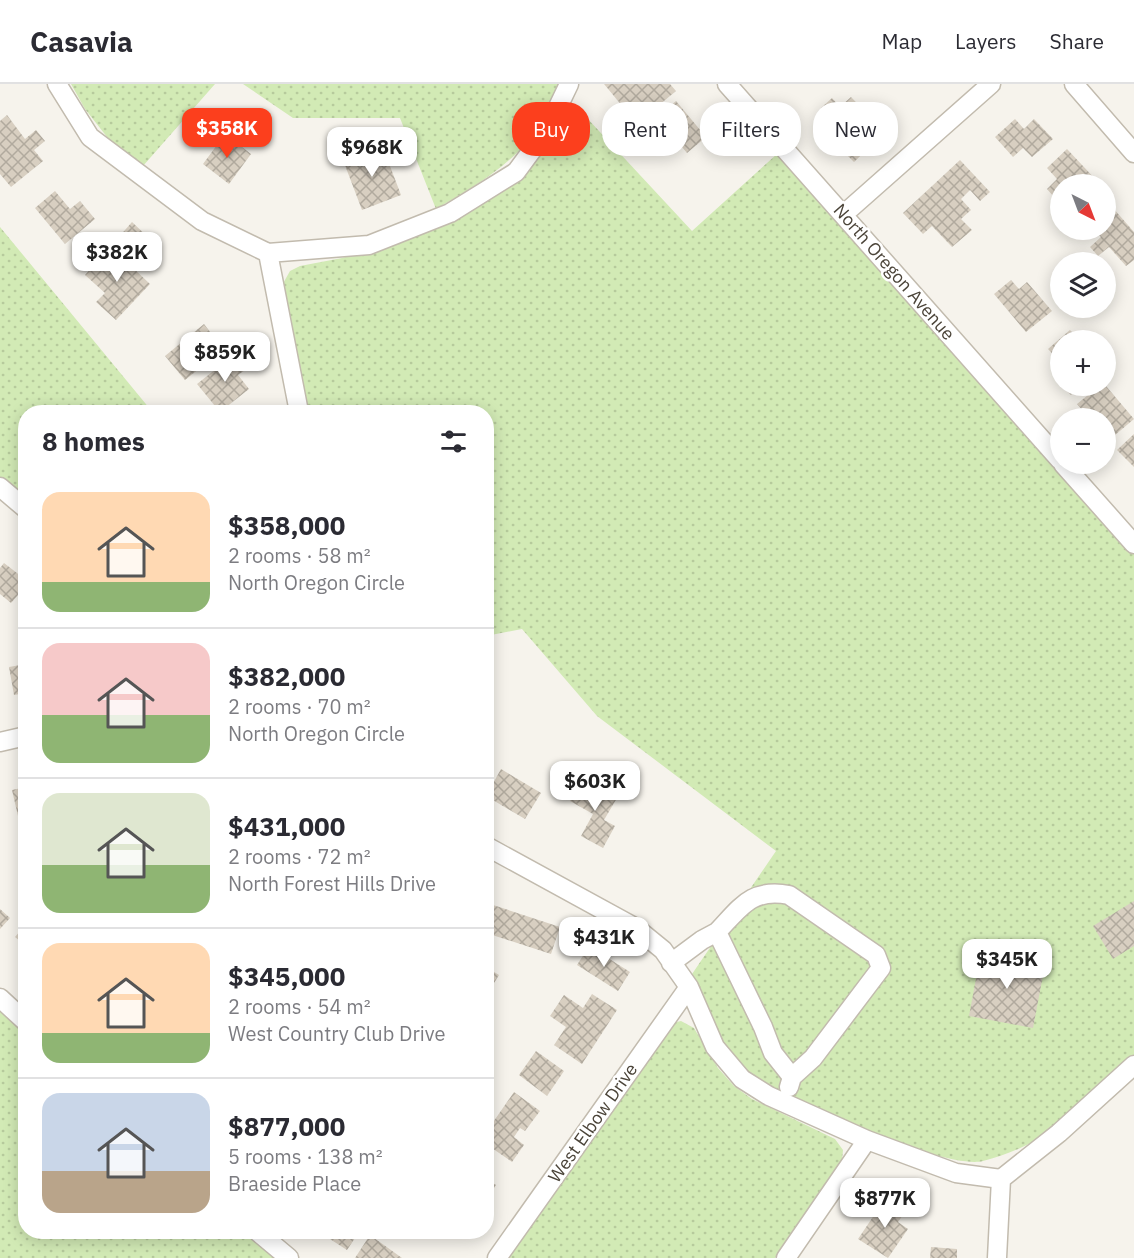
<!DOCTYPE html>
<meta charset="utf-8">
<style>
:root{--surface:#fff;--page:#f2f2f3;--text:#2b2b33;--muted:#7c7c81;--line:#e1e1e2;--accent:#fc3f1d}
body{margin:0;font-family:"IBM Plex Sans",sans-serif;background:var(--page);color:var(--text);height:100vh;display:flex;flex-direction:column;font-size:22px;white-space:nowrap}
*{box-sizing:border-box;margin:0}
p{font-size:20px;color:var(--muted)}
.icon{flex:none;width:33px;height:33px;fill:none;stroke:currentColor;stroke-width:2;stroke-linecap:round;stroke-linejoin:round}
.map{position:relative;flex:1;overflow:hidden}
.sheet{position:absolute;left:18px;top:321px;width:476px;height:834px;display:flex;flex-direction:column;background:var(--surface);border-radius:24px;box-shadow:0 3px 15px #0003}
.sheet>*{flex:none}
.hud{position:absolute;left:512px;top:18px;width:532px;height:54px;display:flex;gap:12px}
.needle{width:39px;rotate:138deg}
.buttons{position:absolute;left:1050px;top:90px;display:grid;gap:12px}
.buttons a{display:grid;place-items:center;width:66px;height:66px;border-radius:50%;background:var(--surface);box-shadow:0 3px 15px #0003;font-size:30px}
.price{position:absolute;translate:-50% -51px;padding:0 14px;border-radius:12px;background:#fff;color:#222;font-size:20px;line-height:39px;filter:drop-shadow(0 2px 3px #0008)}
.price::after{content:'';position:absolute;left:50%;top:36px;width:18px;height:14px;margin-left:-9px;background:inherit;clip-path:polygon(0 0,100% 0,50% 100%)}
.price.selected{background:var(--accent);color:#fff}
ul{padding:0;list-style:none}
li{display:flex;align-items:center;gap:18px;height:150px;padding:0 24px}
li+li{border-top:2px solid var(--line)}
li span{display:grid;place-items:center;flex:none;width:168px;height:120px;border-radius:18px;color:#555}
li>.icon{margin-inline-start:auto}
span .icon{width:72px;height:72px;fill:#fffc;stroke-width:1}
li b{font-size:26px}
h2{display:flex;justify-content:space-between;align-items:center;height:72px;padding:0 24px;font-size:26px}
.tag{padding:0 21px;border-radius:24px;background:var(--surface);box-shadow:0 3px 15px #0003;font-size:21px;line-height:54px}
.tag.selected{background:var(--accent);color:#fff}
header{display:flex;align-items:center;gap:36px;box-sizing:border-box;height:84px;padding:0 30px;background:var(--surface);border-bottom:2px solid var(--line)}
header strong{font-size:28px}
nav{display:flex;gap:33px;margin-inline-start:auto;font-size:21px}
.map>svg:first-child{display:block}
.grass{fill:url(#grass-dots)}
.building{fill:url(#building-cross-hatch)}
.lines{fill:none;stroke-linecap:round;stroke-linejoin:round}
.minor-casing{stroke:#c2bbae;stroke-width:21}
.minor{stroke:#fff;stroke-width:18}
.labels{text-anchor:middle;stroke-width:5;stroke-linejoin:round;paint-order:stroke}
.street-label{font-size:18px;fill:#4b4439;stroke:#fff}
</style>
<header>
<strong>Casavia</strong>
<nav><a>Map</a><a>Layers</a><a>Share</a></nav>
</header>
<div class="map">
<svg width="1134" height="1174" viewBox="0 0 1134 1174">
<defs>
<pattern id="grass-dots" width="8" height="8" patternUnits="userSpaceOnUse" patternTransform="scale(1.5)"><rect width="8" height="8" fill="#d2eab5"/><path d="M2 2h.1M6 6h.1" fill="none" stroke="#b6ca9c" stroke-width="1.8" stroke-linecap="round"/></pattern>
<pattern id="building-cross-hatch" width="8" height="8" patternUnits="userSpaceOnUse" patternTransform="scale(1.5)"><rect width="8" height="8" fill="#d8cfc1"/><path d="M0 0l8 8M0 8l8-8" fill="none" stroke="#b1aa9e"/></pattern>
</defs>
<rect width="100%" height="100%" fill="#f6f3ec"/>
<path class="grass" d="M71 0H215L143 82 111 58 85 25Z
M243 0H560C553 18 545 38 532 53 506 84 471 105 436 125L400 34H293Z
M573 19 692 147 777 70 1134 470V971C1114 989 1093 1008 1073 1026 1063 1035 1053 1046 1041 1053 1023 1064 1003 1072 983 1077 945 1087 771 1011 743 984 720 961 704 922 690 893L776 767 597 632 522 545 486 552V328H307L281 203 290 187 300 182 342 174 384 161 524 86 552 55Z
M0 143 150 325 156 328H26L25 416 0 394Z
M0 923 25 946 26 1148H246L275 1174H0Z
M681 937 694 944 718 984 734 1002 752 1015 835 1055 843 1066 842 1076 833 1093 775 1174H509L667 944 672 939Z"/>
<path class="building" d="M604 0H670L676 7 618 55 609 45 628 29Z
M851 13 885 48 854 78 837 61 847 51 821 24 832 14 840 23Z
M676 17 706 53 687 69 657 33Z
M7 31 25 55 36 46 45 57 34 66 43 77 11 103 0 90V37Z
M1015 35 1024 45 1034 35 1053 55 1032 73 1023 64 1013 73 995 53Z
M225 50 251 70 229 100 203 80Z
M382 61 401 111 362 126 343 76Z
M1067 65 1098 98 1095 100H1060V120L1047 105 1057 95 1047 84Z
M960 76 990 108 980 117 970 106 961 115 971 126 961 135 972 146 952 163 932 142 923 150 903 129Z
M55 107 70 125 80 117 95 135 65 160 35 124Z
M1106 116 1134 148V176L1126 182 1109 163 1098 172 1090 163 1101 153 1094 146H1106Z
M132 138 151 156 130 179 111 162Z
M1075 146H1090L1081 153Z
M111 163 150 200 116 236 96 218 105 209 85 191Z
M1011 196 1019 205 1027 198 1052 227 1026 248 994 210Z
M204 240 214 253 204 260 214 273 185 296 165 272Z
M1070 246 1079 256H1060V278L1048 265Z
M236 269 248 284 238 291 249 305 220 328 197 300Z
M1062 302H1081L1071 311Z
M1099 302H1106L1134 335 1108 357 1106 355V334H1089L1077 320Z
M1134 350V383L1117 366Z
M4 479 26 496V502L11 519 0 510V484Z
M26 580V609L14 611 9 583Z
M501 685 541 709 525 735 486 712Z
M583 695 617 714 604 736 615 742 603 764 581 752 593 730 570 717Z
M26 703V731L18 732 12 706Z
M1134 817V862L1113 875 1093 842Z
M490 820 560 843 551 870 486 849V832Z
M0 825 10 834 0 845Z
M26 840V862L15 853Z
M589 862 630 888 618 907 577 881Z
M981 868 1045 881 1033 944 969 932Z
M486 883 499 891 486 912Z
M592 910 617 926 582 980 554 961 566 943 550 932 564 911 583 924Z
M536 967 564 987 547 1012 519 991Z
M514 1008 540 1027 525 1047 520 1044 514 1053 524 1061 512 1078 486 1060V1043L489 1044Z
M486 1094 496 1101 486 1117Z
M885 1115 905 1128 898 1138 908 1145 888 1174 858 1155Z
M319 1148H359L347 1166Z
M370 1151 402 1174H355Z
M931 1163 957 1165V1174H930Z"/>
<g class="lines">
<g class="minor-casing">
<path id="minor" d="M57 0 90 53 202 137 268 169 369 161 450 129 516 88 547 46 569 0
M727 0 1060 376
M1074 0 1134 69
M844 130 991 0
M268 169 299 328
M1063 380 1134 460
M0 403 26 425
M0 658 26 652
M486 762 636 844 663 866 689 903 715 963 742 995 769 1012 867 1056 956 1089 1001 1095
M717 848C741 823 751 804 789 811L876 871 881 884 813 974 792 993
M671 879 702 856 717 848 763 943 773 969 792 993 789 1003
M0 914 26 938
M1001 1095 1059 1049 1134 981
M258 1148 289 1174
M497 1174 689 903
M786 1174 867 1056
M997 1174 1001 1095"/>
</g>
<use href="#minor" class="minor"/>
</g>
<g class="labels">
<g class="street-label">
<text transform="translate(894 188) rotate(49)" y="6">North Oregon Avenue</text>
<text transform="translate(593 1039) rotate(-55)" y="6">West Elbow Drive</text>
</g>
</g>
</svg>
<div class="buttons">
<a><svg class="needle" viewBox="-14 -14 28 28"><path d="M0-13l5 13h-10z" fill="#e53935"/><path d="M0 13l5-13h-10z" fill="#7c7c81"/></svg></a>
<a><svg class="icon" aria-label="layers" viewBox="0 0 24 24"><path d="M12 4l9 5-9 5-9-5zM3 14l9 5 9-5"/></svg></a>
<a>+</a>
<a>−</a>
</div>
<b class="price selected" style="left:227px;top:75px">$358K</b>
<b class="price" style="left:372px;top:94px">$968K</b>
<b class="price" style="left:117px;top:199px">$382K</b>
<b class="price" style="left:225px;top:299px">$859K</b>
<b class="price" style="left:595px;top:728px">$603K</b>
<b class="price" style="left:604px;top:884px">$431K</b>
<b class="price" style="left:1007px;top:906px">$345K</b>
<b class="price" style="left:885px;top:1145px">$877K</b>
<div class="hud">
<a class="tag selected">Buy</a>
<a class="tag">Rent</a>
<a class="tag">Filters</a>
<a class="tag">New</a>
</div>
<section class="sheet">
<h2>8 homes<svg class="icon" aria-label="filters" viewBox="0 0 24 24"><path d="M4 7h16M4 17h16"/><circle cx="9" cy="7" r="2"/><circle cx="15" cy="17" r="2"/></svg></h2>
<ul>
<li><span style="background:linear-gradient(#ffd9b3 75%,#8fb573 0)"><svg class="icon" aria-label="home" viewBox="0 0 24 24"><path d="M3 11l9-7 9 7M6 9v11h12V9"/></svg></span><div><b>$358,000</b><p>2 rooms · 58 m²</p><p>North Oregon Circle</p></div></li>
<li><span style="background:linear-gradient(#f6c9c9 60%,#8fb573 0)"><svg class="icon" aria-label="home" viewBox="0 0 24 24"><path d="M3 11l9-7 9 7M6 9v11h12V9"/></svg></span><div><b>$382,000</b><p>2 rooms · 70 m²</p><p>North Oregon Circle</p></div></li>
<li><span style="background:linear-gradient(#dfe7d0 60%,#8fb573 0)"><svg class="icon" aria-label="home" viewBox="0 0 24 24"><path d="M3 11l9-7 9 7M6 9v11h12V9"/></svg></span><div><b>$431,000</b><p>2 rooms · 72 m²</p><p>North Forest Hills Drive</p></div></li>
<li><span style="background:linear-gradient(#ffd9b3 75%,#8fb573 0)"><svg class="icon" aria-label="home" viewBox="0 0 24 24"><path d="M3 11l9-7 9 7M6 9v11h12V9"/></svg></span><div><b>$345,000</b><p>2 rooms · 54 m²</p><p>West Country Club Drive</p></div></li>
<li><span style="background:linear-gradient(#c9d6e8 65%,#b9a48a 0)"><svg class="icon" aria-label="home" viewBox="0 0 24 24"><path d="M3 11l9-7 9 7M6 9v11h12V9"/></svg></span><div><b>$877,000</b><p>5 rooms · 138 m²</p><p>Braeside Place</p></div></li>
</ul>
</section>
</div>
